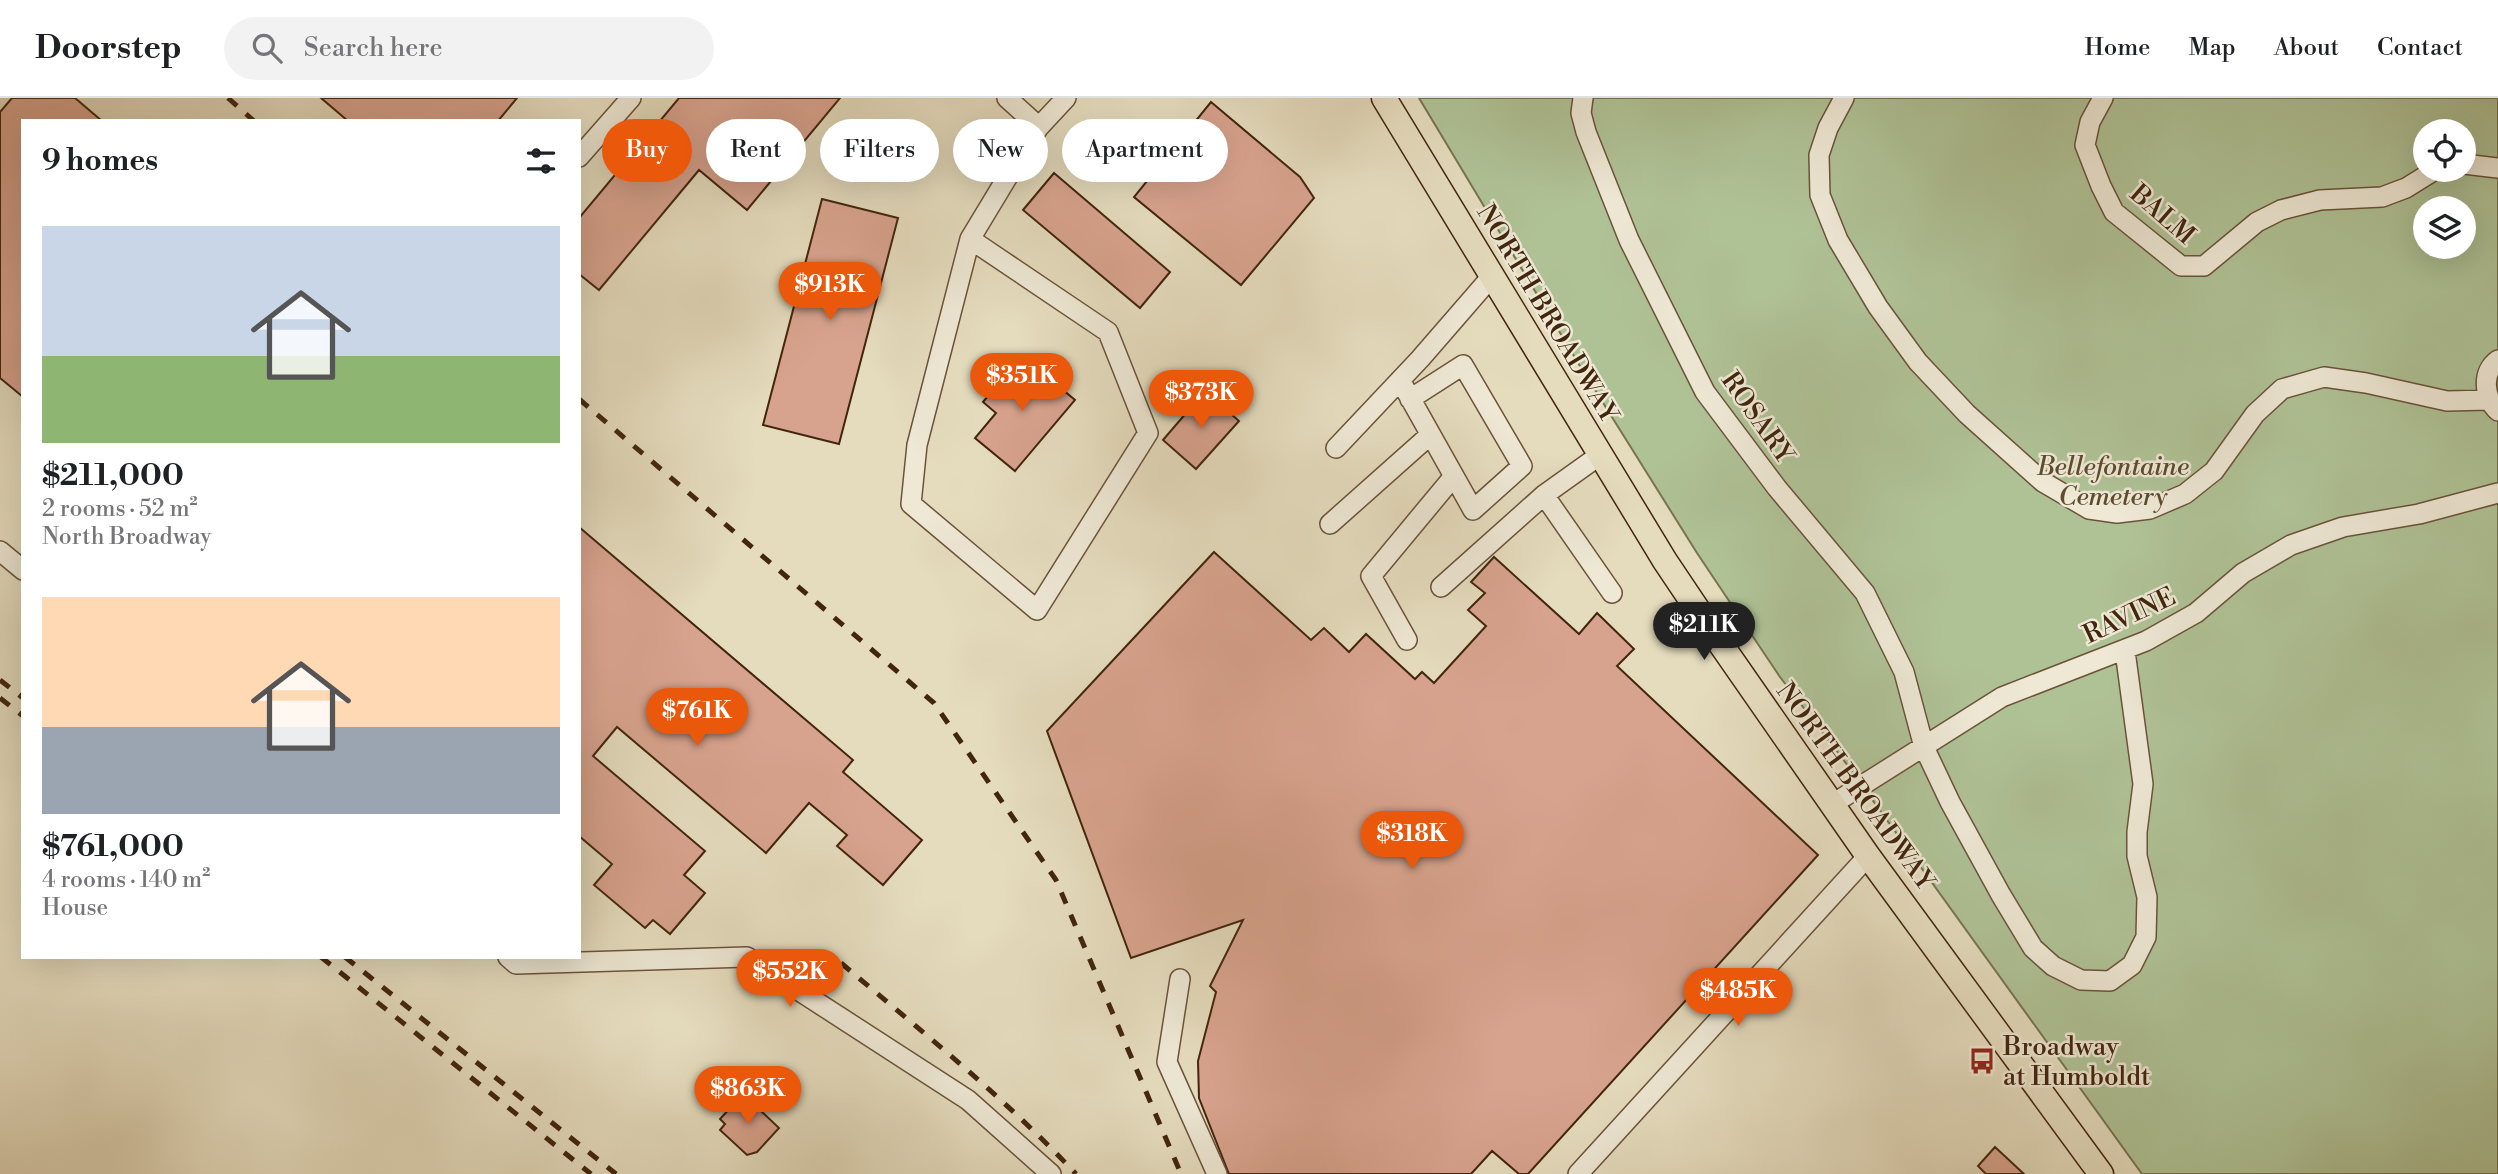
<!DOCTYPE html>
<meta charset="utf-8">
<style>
:root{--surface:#fff;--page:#f2f2f2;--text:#202124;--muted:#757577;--line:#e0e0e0;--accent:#ea580c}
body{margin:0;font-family:"Libre Bodoni",serif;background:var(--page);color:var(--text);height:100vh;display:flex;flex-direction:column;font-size:26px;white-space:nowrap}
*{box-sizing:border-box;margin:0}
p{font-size:23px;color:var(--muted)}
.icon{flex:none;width:38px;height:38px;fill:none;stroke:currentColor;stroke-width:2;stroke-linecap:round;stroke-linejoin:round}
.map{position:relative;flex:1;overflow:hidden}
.side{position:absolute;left:21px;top:21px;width:560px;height:840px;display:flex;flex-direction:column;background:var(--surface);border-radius:0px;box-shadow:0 7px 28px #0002}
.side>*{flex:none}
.hud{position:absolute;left:602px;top:21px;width:665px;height:63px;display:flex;gap:14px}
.tools{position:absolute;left:2413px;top:21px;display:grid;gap:14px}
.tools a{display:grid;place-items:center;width:63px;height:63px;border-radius:50%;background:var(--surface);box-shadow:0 7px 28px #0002;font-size:35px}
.price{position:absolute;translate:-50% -60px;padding:0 16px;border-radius:24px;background:var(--accent);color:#fff;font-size:23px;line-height:46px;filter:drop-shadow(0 2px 4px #0008)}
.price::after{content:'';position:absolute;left:50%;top:42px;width:21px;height:16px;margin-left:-10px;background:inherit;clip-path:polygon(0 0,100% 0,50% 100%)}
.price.on{background:#222;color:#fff}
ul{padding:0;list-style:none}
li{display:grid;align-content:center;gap:14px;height:371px;padding:0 21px}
li span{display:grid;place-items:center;height:217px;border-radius:0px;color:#555}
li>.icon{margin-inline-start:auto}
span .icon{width:126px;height:126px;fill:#fffc;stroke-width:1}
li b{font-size:30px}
h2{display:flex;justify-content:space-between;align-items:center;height:84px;padding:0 21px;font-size:30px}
.tag{padding:0 24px;border-radius:32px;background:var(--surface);box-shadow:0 7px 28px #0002;font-size:24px;line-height:63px}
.tag.on{background:var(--accent);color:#fff}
header{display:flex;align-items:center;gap:42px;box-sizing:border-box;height:98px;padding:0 35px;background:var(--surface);border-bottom:2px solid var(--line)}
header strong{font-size:33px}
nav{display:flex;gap:38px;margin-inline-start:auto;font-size:24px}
.search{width:490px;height:63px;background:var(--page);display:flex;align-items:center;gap:18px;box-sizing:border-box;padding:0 24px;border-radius:38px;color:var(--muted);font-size:26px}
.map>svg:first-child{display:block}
.green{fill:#afc296;stroke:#787452;stroke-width:2;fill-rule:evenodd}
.building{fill:#d8a38e;stroke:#42250d;stroke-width:2}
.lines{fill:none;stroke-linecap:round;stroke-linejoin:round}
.minor-casing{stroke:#6b5339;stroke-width:22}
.major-casing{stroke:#42250d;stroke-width:27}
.minor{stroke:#eee8d5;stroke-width:19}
.major{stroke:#e5dcbe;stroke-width:24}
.rail{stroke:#42250d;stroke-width:5;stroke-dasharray:12 12;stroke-linecap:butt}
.labels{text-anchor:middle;stroke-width:5;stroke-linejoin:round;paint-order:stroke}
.street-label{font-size:26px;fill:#42250d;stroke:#eee8d5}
.park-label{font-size:26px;font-style:italic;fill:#5d4c2f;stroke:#eee8d5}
.poi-label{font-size:26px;fill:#42250d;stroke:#eee8d5;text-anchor:start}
</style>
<header>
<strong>Doorstep</strong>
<div class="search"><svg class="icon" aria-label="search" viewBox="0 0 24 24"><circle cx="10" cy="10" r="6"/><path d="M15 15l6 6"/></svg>Search here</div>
<nav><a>Home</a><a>Map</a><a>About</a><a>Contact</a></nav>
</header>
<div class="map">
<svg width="2498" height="1076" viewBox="0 0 2498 1076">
<rect width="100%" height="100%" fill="#e5dcbe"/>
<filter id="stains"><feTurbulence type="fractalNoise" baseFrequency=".00286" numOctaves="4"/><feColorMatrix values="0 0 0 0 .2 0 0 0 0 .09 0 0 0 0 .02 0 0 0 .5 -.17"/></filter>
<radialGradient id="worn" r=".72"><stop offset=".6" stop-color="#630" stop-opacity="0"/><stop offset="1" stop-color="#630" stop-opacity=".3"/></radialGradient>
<path class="green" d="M1419 0H2498V1076H2142L1845 664 1780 579 1697 455 1580 268ZM2426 33H2464V72H2426ZM2426 110H2464V149H2426Z"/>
<path class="building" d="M12 0H75L102 23H23V299L0 280V14Z
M321 0H517L498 23H348Z
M679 0H840L747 112 699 72 599 192 579 176V120Z
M1211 4 1300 79 1314 100 1241 187 1134 99Z
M1054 75 1170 174 1140 210 1023 112Z
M822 101 898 120 839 346 763 327Z
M1022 258 1075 302 1015 373 975 340 996 315 983 304Z
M1205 293 1239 323 1196 371 1163 342Z
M579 429 853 662 843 674 922 742 883 787 837 748 847 737 809 705 766 755 617 629 593 658 705 753 684 777 705 795 670 836 653 822 645 830 594 787 612 766 579 738Z
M1214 454 1311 542 1324 530 1349 554 1366 536 1415 581 1422 574 1434 585 1486 528 1468 512 1485 495 1471 484 1494 459 1579 536 1597 515 1634 551 1617 568 1818 757 1528 1076H1519L1492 1053 1471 1076H1229L1199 1000 1198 963 1216 894 1210 888 1243 822 1131 860 1047 633Z
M743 996 779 1030 757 1054 747 1057 720 1032 725 1026 720 1021Z
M1995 1049 2024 1076H1986L1978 1068Z"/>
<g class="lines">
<g class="minor-casing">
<path id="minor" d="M1007 0 1039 29
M1583 0 1581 15 1586 34 1629 142 1705 294 1777 390 1865 495 1904 574 1924 649 1950 704 2001 797 2033 850 2053 868 2081 882 2110 883 2132 867 2146 839 2147 799 2137 758V734L2143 686 2125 553
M1844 0 1828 30 1819 57 1820 97 1838 142 1878 209 1918 264 1967 316 2043 384 2089 411 2117 415 2150 411 2185 396 2214 373 2255 316 2282 291 2324 279 2366 285 2447 303 2488 302
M2103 0 2090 24 2085 47 2101 88 2114 114 2181 168H2204L2257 124 2281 112 2320 102 2382 99 2406 90 2435 72
M579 59 631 0
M2464 66 2498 70
M970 141 1108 234 1148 335 1037 512 911 406 917 347 970 141 1025 50 1039 29 1066 0
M2498 262C2481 274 2484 300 2498 313
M1400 282 1473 412 1522 368 1463 267 1410 301
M1336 350 1420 261 1492 178
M1544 397 1612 495
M1330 426 1430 337
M0 453 23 472
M1441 489 1544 397 1600 357
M1407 542 1371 478 1454 378
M1831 707 2002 599 2146 543 2196 515 2243 475 2291 447 2343 429 2419 416 2498 395
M508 859 516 866 747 859 968 1002 1051 1076
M1180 881 1167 964 1217 1076
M1578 1076 1868 758"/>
</g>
<g class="major-casing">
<path id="major" d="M1384 0 1665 463 1722 548 1868 758 2101 1076"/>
</g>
<use href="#minor" class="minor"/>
<use href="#major" class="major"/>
<path class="rail" d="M228 0 254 23
M579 301 934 605 1056 782 1181 1076
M0 582 23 600
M0 600 23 618
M321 859 591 1076
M345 859 616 1076
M841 865C921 933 1004 999 1076 1076"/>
</g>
<defs>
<g id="bus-bare" transform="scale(2.1)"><path d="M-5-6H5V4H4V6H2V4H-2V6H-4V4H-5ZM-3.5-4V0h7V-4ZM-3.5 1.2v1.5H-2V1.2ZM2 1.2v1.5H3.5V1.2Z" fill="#8f2418" stroke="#eee8d5" stroke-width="2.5" paint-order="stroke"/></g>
</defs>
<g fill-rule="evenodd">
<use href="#bus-bare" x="1982" y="963"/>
</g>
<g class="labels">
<g class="street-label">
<text transform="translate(2163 116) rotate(41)" y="9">BALM</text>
<text transform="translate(1548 215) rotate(59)" y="9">NORTH BROADWAY</text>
<text transform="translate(1758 319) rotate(55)" y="9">ROSARY</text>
<text transform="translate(2129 517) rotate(-25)" y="9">RAVINE</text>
<text transform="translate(1856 688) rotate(54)" y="9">NORTH BROADWAY</text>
</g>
<g class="park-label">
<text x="2113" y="377">Bellefontaine<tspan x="2113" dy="30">Cemetery</tspan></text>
</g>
<g class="poi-label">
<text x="2003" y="957">Broadway<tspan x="2003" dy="30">at Humboldt</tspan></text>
</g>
</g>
<rect width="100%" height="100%" filter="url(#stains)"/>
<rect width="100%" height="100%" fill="url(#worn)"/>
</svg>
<div class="tools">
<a><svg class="icon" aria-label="locate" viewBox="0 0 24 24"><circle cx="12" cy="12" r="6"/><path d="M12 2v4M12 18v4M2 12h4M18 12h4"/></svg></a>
<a><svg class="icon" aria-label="layers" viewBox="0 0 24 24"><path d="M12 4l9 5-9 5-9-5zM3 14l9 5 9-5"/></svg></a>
</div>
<b class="price" style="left:830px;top:224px">$913K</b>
<b class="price" style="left:1022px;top:315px">$351K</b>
<b class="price" style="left:1201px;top:332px">$373K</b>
<b class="price on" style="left:1704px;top:564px">$211K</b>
<b class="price" style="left:697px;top:650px">$761K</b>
<b class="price" style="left:1412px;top:773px">$318K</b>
<b class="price" style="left:790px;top:911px">$552K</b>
<b class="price" style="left:1738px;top:930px">$485K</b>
<b class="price" style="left:748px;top:1028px">$863K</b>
<div class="hud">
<a class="tag on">Buy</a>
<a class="tag">Rent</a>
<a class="tag">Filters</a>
<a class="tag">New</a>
<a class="tag">Apartment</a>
</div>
<section class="side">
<h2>9 homes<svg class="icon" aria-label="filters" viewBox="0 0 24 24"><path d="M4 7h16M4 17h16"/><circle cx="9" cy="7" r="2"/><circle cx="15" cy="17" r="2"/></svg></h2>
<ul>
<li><span style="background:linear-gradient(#c9d6e8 60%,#8fb573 0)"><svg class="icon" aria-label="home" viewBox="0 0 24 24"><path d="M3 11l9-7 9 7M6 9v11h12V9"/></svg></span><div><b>$211,000</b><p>2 rooms · 52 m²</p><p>North Broadway</p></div></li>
<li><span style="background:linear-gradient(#ffd9b3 60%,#9aa5b1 0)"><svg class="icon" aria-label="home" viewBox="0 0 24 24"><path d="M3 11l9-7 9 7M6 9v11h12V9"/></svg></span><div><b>$761,000</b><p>4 rooms · 140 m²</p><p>House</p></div></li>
</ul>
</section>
</div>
